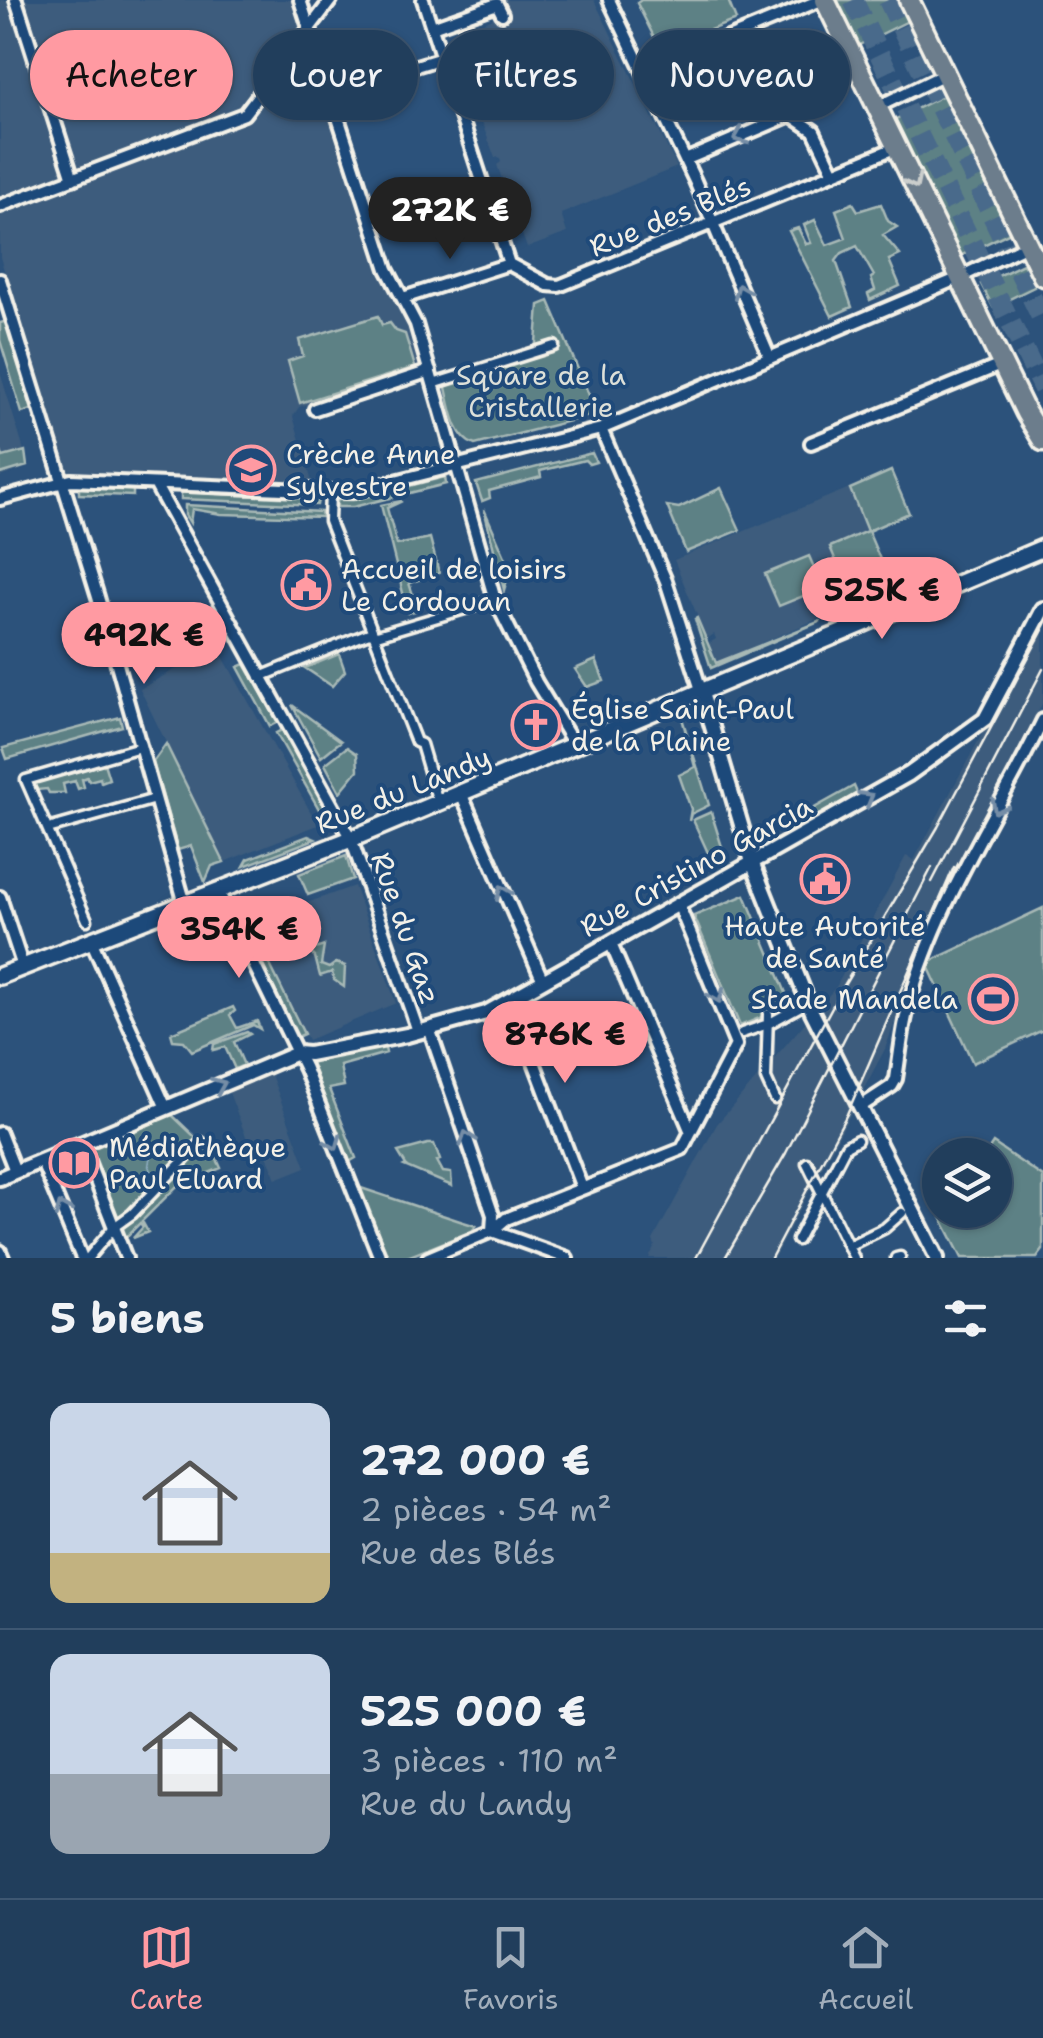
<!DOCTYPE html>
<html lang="fr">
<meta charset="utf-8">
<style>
:root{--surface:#213e5c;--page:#294562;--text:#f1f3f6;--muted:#a2aebb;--line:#3e5772;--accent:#ff9aa2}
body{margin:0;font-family:"Shantell Sans",sans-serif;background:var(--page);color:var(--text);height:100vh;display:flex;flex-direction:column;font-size:38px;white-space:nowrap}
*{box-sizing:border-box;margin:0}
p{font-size:32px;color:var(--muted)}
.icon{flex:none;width:55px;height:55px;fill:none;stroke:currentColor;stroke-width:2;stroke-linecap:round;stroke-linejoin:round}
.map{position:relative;height:1258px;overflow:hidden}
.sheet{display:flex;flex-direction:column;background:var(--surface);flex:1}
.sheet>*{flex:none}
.hud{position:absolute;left:30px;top:30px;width:985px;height:90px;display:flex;gap:20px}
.controls{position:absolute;left:922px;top:1138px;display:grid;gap:20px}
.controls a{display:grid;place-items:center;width:90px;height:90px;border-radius:50%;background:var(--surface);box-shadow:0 2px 8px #0004,0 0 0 2px var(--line);font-size:50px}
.price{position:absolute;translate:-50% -85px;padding:0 22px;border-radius:35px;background:var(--accent);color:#111;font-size:32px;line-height:65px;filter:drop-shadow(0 2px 5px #0008)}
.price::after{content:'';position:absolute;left:50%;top:60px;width:30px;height:22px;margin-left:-15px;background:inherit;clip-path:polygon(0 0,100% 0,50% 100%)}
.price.on{background:#222;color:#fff}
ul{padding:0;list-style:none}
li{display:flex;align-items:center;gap:30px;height:250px;padding:0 50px}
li+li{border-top:2px solid var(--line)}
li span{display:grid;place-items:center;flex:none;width:280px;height:200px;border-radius:20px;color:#555}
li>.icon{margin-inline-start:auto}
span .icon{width:120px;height:120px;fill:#fffc;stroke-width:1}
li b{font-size:42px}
h2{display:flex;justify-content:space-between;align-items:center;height:120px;padding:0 50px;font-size:42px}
.tag{padding:0 35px;border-radius:45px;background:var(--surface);box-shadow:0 2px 8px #0004,0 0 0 2px var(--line);font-size:35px;line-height:90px}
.tag.on{background:var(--accent);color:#111}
.tabs{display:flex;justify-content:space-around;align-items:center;height:140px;border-top:2px solid var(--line);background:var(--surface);font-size:28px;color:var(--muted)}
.tabs a{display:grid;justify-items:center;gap:5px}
.tabs .on{color:var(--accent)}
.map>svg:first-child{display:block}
.built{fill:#3c5c7d}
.green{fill:#5d8185;stroke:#a8b9b6;stroke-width:2.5}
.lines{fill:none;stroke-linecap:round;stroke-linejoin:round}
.stream{stroke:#8cabbf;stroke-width:2.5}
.motorway-tunnel{stroke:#4a6a8b;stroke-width:20;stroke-dasharray:20 10;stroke-linecap:butt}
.pedestrian-casing{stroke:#f4f1e8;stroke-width:15}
.minor-casing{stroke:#f4f1e8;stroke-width:18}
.tertiary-casing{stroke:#f4f1e8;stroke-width:20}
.secondary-casing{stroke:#f4f1e8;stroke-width:22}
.primary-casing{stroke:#f4f1e8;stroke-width:25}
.pedestrian{stroke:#1f4a7a;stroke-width:8}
.minor{stroke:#1f4a7a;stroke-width:10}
.tertiary{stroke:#1f4a7a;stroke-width:12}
.secondary{stroke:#1f4a7a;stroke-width:15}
.primary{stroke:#6c7d8c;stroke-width:18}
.rail{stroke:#f4f1e8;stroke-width:2.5}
.oneway{stroke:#748da6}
.oneway2{stroke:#cbcecc}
.labels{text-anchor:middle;stroke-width:8;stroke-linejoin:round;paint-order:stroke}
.street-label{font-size:28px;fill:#f4f1e8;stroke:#1f4a7a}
.park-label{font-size:28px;fill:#dde0d9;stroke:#1f4a7a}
.poi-label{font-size:28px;fill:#f4f1e8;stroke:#1f4a7a;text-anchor:start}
</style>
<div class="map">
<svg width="1043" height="1258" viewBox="0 0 1043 1258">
<rect width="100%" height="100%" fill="#2c527b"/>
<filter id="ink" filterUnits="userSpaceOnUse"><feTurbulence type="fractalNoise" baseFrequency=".01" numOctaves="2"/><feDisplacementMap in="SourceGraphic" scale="20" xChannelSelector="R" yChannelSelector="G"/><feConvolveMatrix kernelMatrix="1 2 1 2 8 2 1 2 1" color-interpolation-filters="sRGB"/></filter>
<g filter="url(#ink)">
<path class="built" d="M0 0H297L387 287 405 316 421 368 299 407 293 416 312 482 65 471 0 257Z
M502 0H594L677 167 561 214 567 233 527 248 497 165 501 162 499 157 495 158 469 88 473 84 471 79 466 81 450 37 506 12Z
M0 372 29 467 0 477Z
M891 471 909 513 868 532 896 598 859 616 855 603 717 662 709 643 716 639 714 634 707 639 674 560Z
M1043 621V702L931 925 885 1049 774 1258H649L655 1246 653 1240 717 1124 836 987 906 856 914 860Z
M217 646 318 825 224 862 140 689Z
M354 886 396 1003 308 1040 251 923Z
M270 1072 306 1167 276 1179 266 1152 247 1139 228 1090Z"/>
<path class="green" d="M641 0H728L736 20 660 49 637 3Z
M835 0H903L912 19 857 46Z
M950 92 1015 230 958 257 892 121Z
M853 203 858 211 881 204 888 221 897 227 883 235 900 255 889 260 900 286 870 300 868 294 875 290 871 278 874 276 857 246 842 253 836 261 852 307 832 316 789 231 798 228 806 244 811 243 804 225 815 220 827 245 846 238 836 210Z
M1023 264 1034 287 993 307 981 284Z
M549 301 597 414 475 445C453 438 450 403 445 383L535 355 539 305Z
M378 316 382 325 390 323 396 331 405 334 415 367 300 403 288 361 303 356 299 340Z
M8 321 35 409 22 413 0 340V323Z
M0 449 3 457 25 451 27 466 0 474Z
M592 453 596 462 589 464 585 460 540 471 541 477 489 491 490 498 482 501 476 483Z
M891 471 909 513 868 531 885 571 858 583 855 578 845 583 830 547 867 531 850 489Z
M445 477 446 484 353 507H337V500H353Z
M79 487 133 489V496L79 494Z
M721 488 740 530 686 552 667 506 679 508Z
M181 492 318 499 317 505 181 499Z
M402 501 387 508 397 545 430 538 439 573 409 583 418 610 408 613 381 505Z
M185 505 321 512 322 517 221 514 192 509 190 523 185 515Z
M484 509 514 577 507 580 504 590Z
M809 556 823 588 779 606 765 574Z
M697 618 716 663 821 621 711 668 695 619Z
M339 654 345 671 332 686 305 668Z
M596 660 604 681 587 687 575 669Z
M245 664 278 722 270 726 238 667Z
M292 705 341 741 321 757Z
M120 717 122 726 7 759 3 748Z
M682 718 709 805 691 814 689 821 691 809 679 775 695 767Z
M282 730 334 822 328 825 276 733Z
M166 744 224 862 212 866 205 882 191 846 178 850 153 762Z
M347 747 357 754 358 770 340 792 325 764Z
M103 760 109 779 101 782 100 778 89 781 87 777 82 779 84 787 78 789 75 781 63 784 65 793H49L47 789 37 790 33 781Z
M854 786 857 793 785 835 782 826Z
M711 812 723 850 709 855 693 820Z
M308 836 315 839 244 866 248 859Z
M346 856 353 879 308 895 299 874Z
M745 895 791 1005 740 1026 694 916Z
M1043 908V1030L973 1063 929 968 931 961Z
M250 924 304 1034 295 1038 244 927Z
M324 946 321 965 329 968 336 963 345 966 344 987 334 980 332 972 320 976 315 957 309 951Z
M233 1007 235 1011 230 1015 237 1028 257 1021 260 1029 253 1025 192 1051 184 1041 173 1040 171 1033Z
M247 1032 250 1034 234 1042 244 1065 235 1069 225 1047 213 1050 214 1044Z
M394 1043 385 1048 386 1053 340 1066 344 1086 329 1089 356 1158 349 1162 311 1063 313 1060Z
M171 1114 216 1157 221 1168 177 1186 142 1221 148 1232 133 1238 143 1227 140 1223 125 1238 89 1149Z
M993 1143 1043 1177V1250L1037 1258H962L941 1217 946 1210H995V1155H985Z
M428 1144H434L440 1160 437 1161 443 1172 451 1173 452 1186 404 1166 406 1165 398 1152Z
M358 1187 460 1221 476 1226 472 1231 405 1258H389Z"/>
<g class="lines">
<path class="stream" d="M144 1136 152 1147 149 1166 156 1183"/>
<path class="motorway-tunnel" d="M853 0 1043 389
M888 0 1043 321"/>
<g class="pedestrian-casing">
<path id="pedestrian" d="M433 384 554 346
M330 492 329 521 416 742 421 744 438 802
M260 677 369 633 377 635 495 600
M48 829 155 799
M87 920 26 780 140 747
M768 1014 766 1079 775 1099
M742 1033 768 1024 799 1007
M807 1163 848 1246
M797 1240 846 1146 857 1140
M88 1258 114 1227 132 1214 201 1142
M854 1258 848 1246 885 1228 902 1213
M896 1258 900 1257"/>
</g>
<g class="minor-casing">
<path id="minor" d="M16 0 73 179
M300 0 387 269 416 324 495 600 536 682 575 746
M423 0 509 264
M609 0 695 181 770 358
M432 27 497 4 502 14
M645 72 821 0
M331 92 442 58
M877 107 945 74
M685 160 791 115 814 131 834 173
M0 206 244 114 331 0
M0 280 98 597 185 904
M403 298 509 264 548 285 559 286 897 147
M315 409 430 371
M601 429 666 581 702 693
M811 443 1003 364
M155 484 351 839 418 1031
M0 499 71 480 352 492 601 429 952 281 1027 245
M461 793 543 981
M218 891 305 1069 380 1258
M0 897 23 967
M91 940 166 1108
M611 944 691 1132
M510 999 582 1188
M429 1028 493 1215 492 1231
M860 1107 892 1086 896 1079C900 1054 902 1028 909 1004 936 903 998 813 1043 720
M0 1133 15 1171
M81 1143 126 1258
M41 1160 82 1258
M492 1231 567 1258
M0 1251 3 1258
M428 1258 492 1231 506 1219 682 1149 736 1045 679 906"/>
</g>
<g class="tertiary-casing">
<path id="tertiary" d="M702 693 752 862 812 1012 937 1258
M0 1178 297 1053 309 1054 407 1035 486 1013 909 774 985 719 1043 609"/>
</g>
<g class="secondary-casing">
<path id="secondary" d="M0 976 351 839 1043 548"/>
</g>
<g class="primary-casing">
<path id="primary" d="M825 0 1026 413 1043 441
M909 0 1043 276"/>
</g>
<use href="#pedestrian" class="pedestrian"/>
<use href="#minor" class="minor"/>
<use href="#tertiary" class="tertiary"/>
<use href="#secondary" class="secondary"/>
<use href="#primary" class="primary"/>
<path class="rail" d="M932 882 1043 669
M696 1258 839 994 938 827 1043 630
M725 1258 786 1153 932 867
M771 1258 847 1114 954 867"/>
</g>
<defs><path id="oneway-chevron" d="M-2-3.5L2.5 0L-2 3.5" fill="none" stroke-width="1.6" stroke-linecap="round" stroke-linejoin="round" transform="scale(2.5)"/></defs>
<g class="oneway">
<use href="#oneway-chevron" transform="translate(740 137) rotate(157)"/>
<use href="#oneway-chevron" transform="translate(741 291) rotate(-113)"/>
<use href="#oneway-chevron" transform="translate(867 798) rotate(-30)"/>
<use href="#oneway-chevron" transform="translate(998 807) rotate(118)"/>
<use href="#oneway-chevron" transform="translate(503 892) rotate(-113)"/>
<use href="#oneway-chevron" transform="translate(717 996) rotate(67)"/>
<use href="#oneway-chevron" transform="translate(219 1085) rotate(-23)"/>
<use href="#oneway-chevron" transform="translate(467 1138) rotate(-109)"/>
<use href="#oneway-chevron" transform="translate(334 1143) rotate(68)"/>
<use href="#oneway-chevron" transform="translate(62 1209) rotate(-113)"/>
</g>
<use class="oneway2" href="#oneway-chevron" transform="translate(914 182) rotate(64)"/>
</g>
<defs>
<g id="school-ring" transform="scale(2.5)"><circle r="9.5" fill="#1f4a7a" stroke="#ff9aa2" stroke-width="1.5"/><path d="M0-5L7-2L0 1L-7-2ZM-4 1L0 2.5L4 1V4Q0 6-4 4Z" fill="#ff9aa2"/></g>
<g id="civic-ring" transform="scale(2.5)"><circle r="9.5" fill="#1f4a7a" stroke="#ff9aa2" stroke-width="1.5"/><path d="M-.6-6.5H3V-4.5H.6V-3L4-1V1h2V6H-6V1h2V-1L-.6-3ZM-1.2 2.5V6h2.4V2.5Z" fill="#ff9aa2"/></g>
<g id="church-ring" transform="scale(2.5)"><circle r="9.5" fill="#1f4a7a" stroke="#ff9aa2" stroke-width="1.5"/><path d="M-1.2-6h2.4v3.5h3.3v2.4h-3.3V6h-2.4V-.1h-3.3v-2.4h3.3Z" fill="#ff9aa2"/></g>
<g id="stadium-ring" transform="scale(2.5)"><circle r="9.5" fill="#1f4a7a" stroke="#ff9aa2" stroke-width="1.5"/><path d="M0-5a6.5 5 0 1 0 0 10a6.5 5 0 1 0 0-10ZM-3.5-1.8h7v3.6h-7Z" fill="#ff9aa2"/></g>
<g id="library-ring" transform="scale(2.5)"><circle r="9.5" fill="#1f4a7a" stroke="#ff9aa2" stroke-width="1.5"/><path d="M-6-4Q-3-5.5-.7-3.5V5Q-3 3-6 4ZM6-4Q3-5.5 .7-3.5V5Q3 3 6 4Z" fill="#ff9aa2"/></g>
</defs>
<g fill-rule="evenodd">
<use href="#school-ring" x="251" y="470"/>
<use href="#civic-ring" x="306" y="585"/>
<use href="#church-ring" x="536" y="725"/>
<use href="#civic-ring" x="825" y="879"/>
<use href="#stadium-ring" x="993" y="999"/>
<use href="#library-ring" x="74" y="1163"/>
</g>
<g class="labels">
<g class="street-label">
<text transform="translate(670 216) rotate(-22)" y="10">Rue des Blés</text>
<text transform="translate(403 790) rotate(-22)" y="10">Rue du Landy</text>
<text transform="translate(696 866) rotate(-29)" y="10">Rue Cristino Garcia</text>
<text transform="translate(406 928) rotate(71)" y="10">Rue du Gaz</text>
</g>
<g class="park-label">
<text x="541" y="385">Square de la<tspan x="541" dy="32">Cristallerie</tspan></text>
</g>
<g class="poi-label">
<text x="286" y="464">Crèche Anne<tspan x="286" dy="32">Sylvestre</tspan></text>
<text x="341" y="579">Accueil de loisirs<tspan x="341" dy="32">Le Cordouan</tspan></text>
<text x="571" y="719">Église Saint-Paul<tspan x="571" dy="32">de la Plaine</tspan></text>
<text x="825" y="936" text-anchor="middle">Haute Autorité<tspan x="825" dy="32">de Santé</tspan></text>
<text x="958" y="1009" text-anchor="end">Stade Mandela</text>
<text x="109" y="1157">Médiathèque<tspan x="109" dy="32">Paul Eluard</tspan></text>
</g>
</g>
</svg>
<div class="controls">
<a><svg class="icon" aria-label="layers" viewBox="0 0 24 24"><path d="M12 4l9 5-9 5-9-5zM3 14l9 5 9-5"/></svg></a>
</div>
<b class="price on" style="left:450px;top:262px">272K €</b>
<b class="price" style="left:882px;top:642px">525K €</b>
<b class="price" style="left:144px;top:687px">492K €</b>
<b class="price" style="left:239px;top:981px">354K €</b>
<b class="price" style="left:565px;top:1086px">876K €</b>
<div class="hud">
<a class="tag on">Acheter</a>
<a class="tag">Louer</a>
<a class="tag">Filtres</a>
<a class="tag">Nouveau</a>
</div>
</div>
<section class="sheet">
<h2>5 biens<svg class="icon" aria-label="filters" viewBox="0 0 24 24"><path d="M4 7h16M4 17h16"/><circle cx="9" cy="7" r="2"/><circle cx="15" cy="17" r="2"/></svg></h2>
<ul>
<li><span style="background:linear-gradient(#c9d6e8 75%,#c2b280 0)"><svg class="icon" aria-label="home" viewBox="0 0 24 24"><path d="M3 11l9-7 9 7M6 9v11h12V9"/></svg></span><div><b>272 000 €</b><p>2 pièces · 54 m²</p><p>Rue des Blés</p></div></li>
<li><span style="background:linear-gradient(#c9d6e8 60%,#9aa5b1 0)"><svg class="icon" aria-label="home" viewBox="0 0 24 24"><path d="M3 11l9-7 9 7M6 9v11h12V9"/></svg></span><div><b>525 000 €</b><p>3 pièces · 110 m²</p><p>Rue du Landy</p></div></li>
</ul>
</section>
<nav class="tabs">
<a class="on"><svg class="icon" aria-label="map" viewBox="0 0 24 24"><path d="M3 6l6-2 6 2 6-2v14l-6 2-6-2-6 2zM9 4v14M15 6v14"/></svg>Carte</a>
<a><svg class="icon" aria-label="saved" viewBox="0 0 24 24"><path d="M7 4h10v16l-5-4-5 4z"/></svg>Favoris</a>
<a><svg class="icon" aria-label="home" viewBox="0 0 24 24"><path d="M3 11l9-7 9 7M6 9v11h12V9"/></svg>Accueil</a>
</nav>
